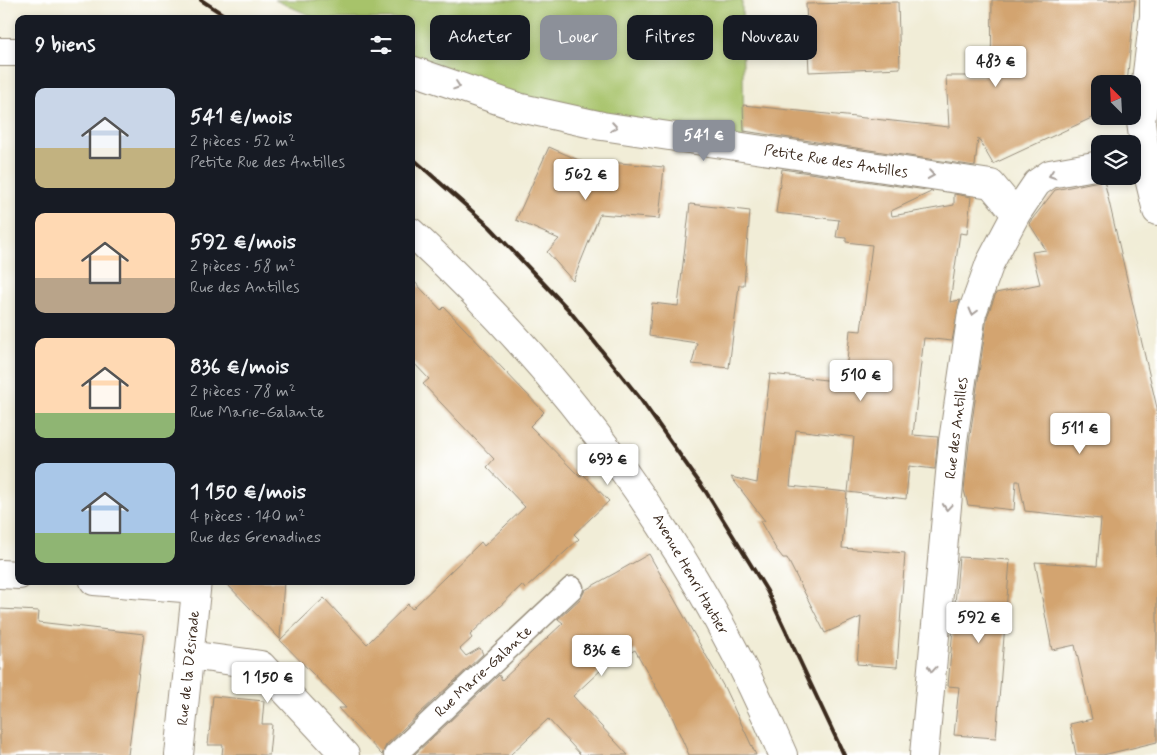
<!DOCTYPE html>
<html lang="fr">
<meta charset="utf-8">
<style>
:root{--surface:#171b24;--page:#20242c;--text:#f1f3f6;--muted:#9ea1a6;--accent:#8c9099}
body{margin:0;font-family:Mynerve,sans-serif;background:var(--page);color:var(--text);height:100vh;display:flex;flex-direction:column;font-size:19px;white-space:nowrap}
*{box-sizing:border-box;margin:0}
p{font-size:16px;color:var(--muted)}
.icon{flex:none;width:28px;height:28px;fill:none;stroke:currentColor;stroke-width:2;stroke-linecap:round;stroke-linejoin:round}
.map{position:relative;flex:1;overflow:hidden}
.side{position:absolute;left:15px;top:15px;width:400px;height:570px;display:flex;flex-direction:column;background:var(--surface);border-radius:10px;box-shadow:0 2px 8px #0003}
.side>*{flex:none}
.banner{position:absolute;left:430px;top:15px;width:475px;height:45px;display:flex;gap:10px}
.needle{width:32px;rotate:336deg}
.tools{position:absolute;left:1091px;top:75px;display:grid;gap:10px}
.tools a{display:grid;place-items:center;width:50px;height:50px;border-radius:10px;background:var(--surface);box-shadow:0 2px 8px #0003;font-size:25px}
.price{position:absolute;translate:-50% -42px;padding:0 11px;border-radius:5px;background:#fff;color:#222;font-size:16px;line-height:32px;filter:drop-shadow(0 1px 2px #0008)}
.price::after{content:'';position:absolute;left:50%;top:30px;width:15px;height:11px;margin-left:-8px;background:inherit;clip-path:polygon(0 0,100% 0,50% 100%)}
.price.on{background:var(--accent);color:#fff}
ul{padding:0;list-style:none}
li{display:flex;align-items:center;gap:15px;height:125px;padding:0 20px}
li span{display:grid;place-items:center;flex:none;width:140px;height:100px;border-radius:10px;color:#555}
li>.icon{margin-inline-start:auto}
span .icon{width:60px;height:60px;fill:#fffc;stroke-width:1}
li b{font-size:21px}
h2{display:flex;justify-content:space-between;align-items:center;height:60px;padding:0 20px;font-size:21px}
.tag{padding:0 18px;border-radius:10px;background:var(--surface);box-shadow:0 2px 8px #0003;font-size:18px;line-height:45px}
.tag.on{background:var(--accent);color:#fff}
.map>svg:first-child{display:block}
.green{fill:#a7c36a;stroke:#717644}
.building{fill:#d3a46f}
.lines{fill:none;stroke-linecap:round;stroke-linejoin:round}
.pedestrian-casing{stroke:#968c7a;stroke-width:25}
.minor-casing{stroke:#968c7a;stroke-width:30}
.tertiary-casing{stroke:#968c7a;stroke-width:30}
.pedestrian{stroke:#fff;stroke-width:22}
.minor{stroke:#fff;stroke-width:28}
.tertiary{stroke:#fff;stroke-width:28}
.rail{stroke:#3b2a1e;stroke-width:4}
.oneway{stroke:#a79f9a}
.labels{text-anchor:middle;stroke-width:5;stroke-linejoin:round;paint-order:stroke}
.street-label{font-size:15px;fill:#3b2a1e;stroke:#fff}
</style>
<div class="map">
<svg width="1157" height="755" viewBox="0 0 1157 755">
<rect width="100%" height="100%" fill="#fff"/>
<filter id="ink" filterUnits="userSpaceOnUse"><feTurbulence type="fractalNoise" baseFrequency=".02" numOctaves="2"/><feDisplacementMap in="SourceGraphic" scale="10" xChannelSelector="R" yChannelSelector="G"/><feConvolveMatrix kernelMatrix="1 2 1 2 8 2 1 2 1" color-interpolation-filters="sRGB"/></filter>
<filter id="wash" filterUnits="userSpaceOnUse"><feTurbulence type="fractalNoise" baseFrequency=".0096" numOctaves="4" result="noise"/><feDisplacementMap in="SourceGraphic" scale="20" xChannelSelector="R" yChannelSelector="G"/><feGaussianBlur stdDeviation="1.12" result="paint"/><feColorMatrix in="noise" values="0 0 0 0 0 0 0 0 0 0 0 0 0 0 0 0 0 1.4 0 .05"/><feComposite in="paint" operator="in"/></filter>
<g filter="url(#wash)">
<rect width="100%" height="100%" fill="#f1edd7"/>
<path class="green" d="M275 0H742L744 140 533 105 411 58V19H318Z"/>
<g id="blocks">
<path class="building" d="M992 0H1135L1127 84H1100V114L993 164 978 138 975 166 744 131 743 105 949 127 946 76H991Z
M898 2 900 68 809 72 806 4Z
M549 147 608 173 609 162 664 167 659 219 600 214 573 281 547 252 559 239 516 220Z
M782 169 933 191 891 211 892 216 954 205V194L971 197 967 234 960 233 950 302 960 300 952 341 924 338 920 371 913 435 938 437 935 469 909 466 906 499 848 492 854 437 796 430 790 486 847 492 842 548 905 553 897 667 857 664 861 617 825 633 787 558H783L776 549 760 521H765L731 477 757 483 770 374 845 382 850 330 861 331 872 245 846 242V238L836 237 839 220 776 213Z
M1104 180 1157 408V742L1103 755H1076L1070 724 1092 719 1075 645 1052 650 1035 562 1097 566 1101 519 1025 511 1019 481H1016L1014 510 968 505 964 490 969 443 987 317 996 293 1040 284 1032 252 1046 250 1029 223 1055 190Z
M690 204 750 211 744 285H739L729 368 692 364 697 343 649 336 652 303 678 306Z
M411 278 441 310 444 307 544 412 530 426 580 477 583 474 609 501 574 534 579 539 525 589 522 585 470 635 472 638 460 649 466 656 480 648 483 654 386 745 382 755 338 708H346L280 640 324 598 367 644 408 604 412 609 481 542 484 546 525 507 487 467 494 459 423 384 429 379 411 360Z
M649 554 725 689 756 755H689L670 712 635 650 603 668 573 696 628 755H581L548 719 510 755H414L499 675 502 680 563 623 558 619 581 598 585 590Z
M959 557 1010 560 996 738 954 735 959 687 948 686Z
M224 581H284L280 639Z
M0 609 39 611 38 622 144 634 128 755H0Z
M213 696 264 701 262 724H272L269 755H222L223 745H208Z"/>
</g>
</g>
<g filter="url(#ink)">
<use href="#blocks" fill-opacity="0" stroke="#968c7a" stroke-width="1"/>
<g class="lines">
<g class="pedestrian-casing">
<path id="pedestrian" d="M395 755 572 588"/>
</g>
<g class="minor-casing">
<path id="minor" d="M1154 0V16L1141 122 1148 174 1157 211
M411 70 521 108 602 126 991 184 1016 214
M0 574 19 575
M94 581 196 589
M189 655 261 665 345 755
M179 755 197 581
M924 755 953 441 972 313 990 263 1016 214 1037 183 1050 174 1100 165"/>
</g>
<g class="tertiary-casing">
<path id="tertiary" d="M0 52H19
M411 232C571 379 699 555 783 755"/>
</g>
<use href="#pedestrian" class="pedestrian"/>
<use href="#minor" class="minor"/>
<use href="#tertiary" class="tertiary"/>
<path class="rail" d="M201 0 230 19
M411 157 490 227 568 309 639 397 706 492 767 591 844 755"/>
</g>
<defs><path id="oneway-chevron" d="M-2-3.5L2.5 0L-2 3.5" fill="none" stroke-width="1.6" stroke-linecap="round" stroke-linejoin="round" transform="scale(1.25)"/></defs>
<g class="oneway">
<use href="#oneway-chevron" transform="translate(457 86) rotate(19)"/>
<use href="#oneway-chevron" transform="translate(614 127) rotate(9)"/>
<use href="#oneway-chevron" transform="translate(931 175) rotate(9)"/>
<use href="#oneway-chevron" transform="translate(1052 175) rotate(161)"/>
<use href="#oneway-chevron" transform="translate(973 312) rotate(105)"/>
<use href="#oneway-chevron" transform="translate(947 507) rotate(95)"/>
<use href="#oneway-chevron" transform="translate(932 669) rotate(95)"/>
</g>
</g>
<g class="labels">
<g class="street-label">
<text transform="translate(836 161) rotate(9)" y="5">Petite Rue des Antilles</text>
<text transform="translate(956 428) rotate(-83)" y="5">Rue des Antilles</text>
<text transform="translate(691 574) rotate(60)" y="5">Avenue Henri Hautier</text>
<text transform="translate(188 668) rotate(-84)" y="5">Rue de la Désirade</text>
<text transform="translate(483 671) rotate(-43)" y="5">Rue Marie-Galante</text>
</g>
</g>
</svg>
<div class="tools">
<a><svg class="needle" viewBox="-14 -14 28 28"><path d="M0-13l5 13h-10z" fill="#e53935"/><path d="M0 13l5-13h-10z" fill="#9ea1a6"/></svg></a>
<a><svg class="icon" aria-label="layers" viewBox="0 0 24 24"><path d="M12 4l9 5-9 5-9-5zM3 14l9 5 9-5"/></svg></a>
</div>
<b class="price" style="left:996px;top:88px">483 €</b>
<b class="price on" style="left:704px;top:162px">541 €</b>
<b class="price" style="left:586px;top:201px">562 €</b>
<b class="price" style="left:861px;top:402px">510 €</b>
<b class="price" style="left:1080px;top:455px">511 €</b>
<b class="price" style="left:608px;top:486px">693 €</b>
<b class="price" style="left:979px;top:644px">592 €</b>
<b class="price" style="left:602px;top:677px">836 €</b>
<b class="price" style="left:268px;top:704px">1 150 €</b>
<div class="banner">
<a class="tag">Acheter</a>
<a class="tag on">Louer</a>
<a class="tag">Filtres</a>
<a class="tag">Nouveau</a>
</div>
<section class="side">
<h2>9 biens<svg class="icon" aria-label="filters" viewBox="0 0 24 24"><path d="M4 7h16M4 17h16"/><circle cx="9" cy="7" r="2"/><circle cx="15" cy="17" r="2"/></svg></h2>
<ul>
<li><span style="background:linear-gradient(#c9d6e8 60%,#c2b280 0)"><svg class="icon" aria-label="home" viewBox="0 0 24 24"><path d="M3 11l9-7 9 7M6 9v11h12V9"/></svg></span><div><b>541 €/mois</b><p>2 pièces · 52 m²</p><p>Petite Rue des Antilles</p></div></li>
<li><span style="background:linear-gradient(#ffd9b3 65%,#b9a48a 0)"><svg class="icon" aria-label="home" viewBox="0 0 24 24"><path d="M3 11l9-7 9 7M6 9v11h12V9"/></svg></span><div><b>592 €/mois</b><p>2 pièces · 58 m²</p><p>Rue des Antilles</p></div></li>
<li><span style="background:linear-gradient(#ffd9b3 75%,#8fb573 0)"><svg class="icon" aria-label="home" viewBox="0 0 24 24"><path d="M3 11l9-7 9 7M6 9v11h12V9"/></svg></span><div><b>836 €/mois</b><p>2 pièces · 78 m²</p><p>Rue Marie-Galante</p></div></li>
<li><span style="background:linear-gradient(#a9c7e8 70%,#8fb573 0)"><svg class="icon" aria-label="home" viewBox="0 0 24 24"><path d="M3 11l9-7 9 7M6 9v11h12V9"/></svg></span><div><b>1 150 €/mois</b><p>4 pièces · 140 m²</p><p>Rue des Grenadines</p></div></li>
</ul>
</section>
</div>
